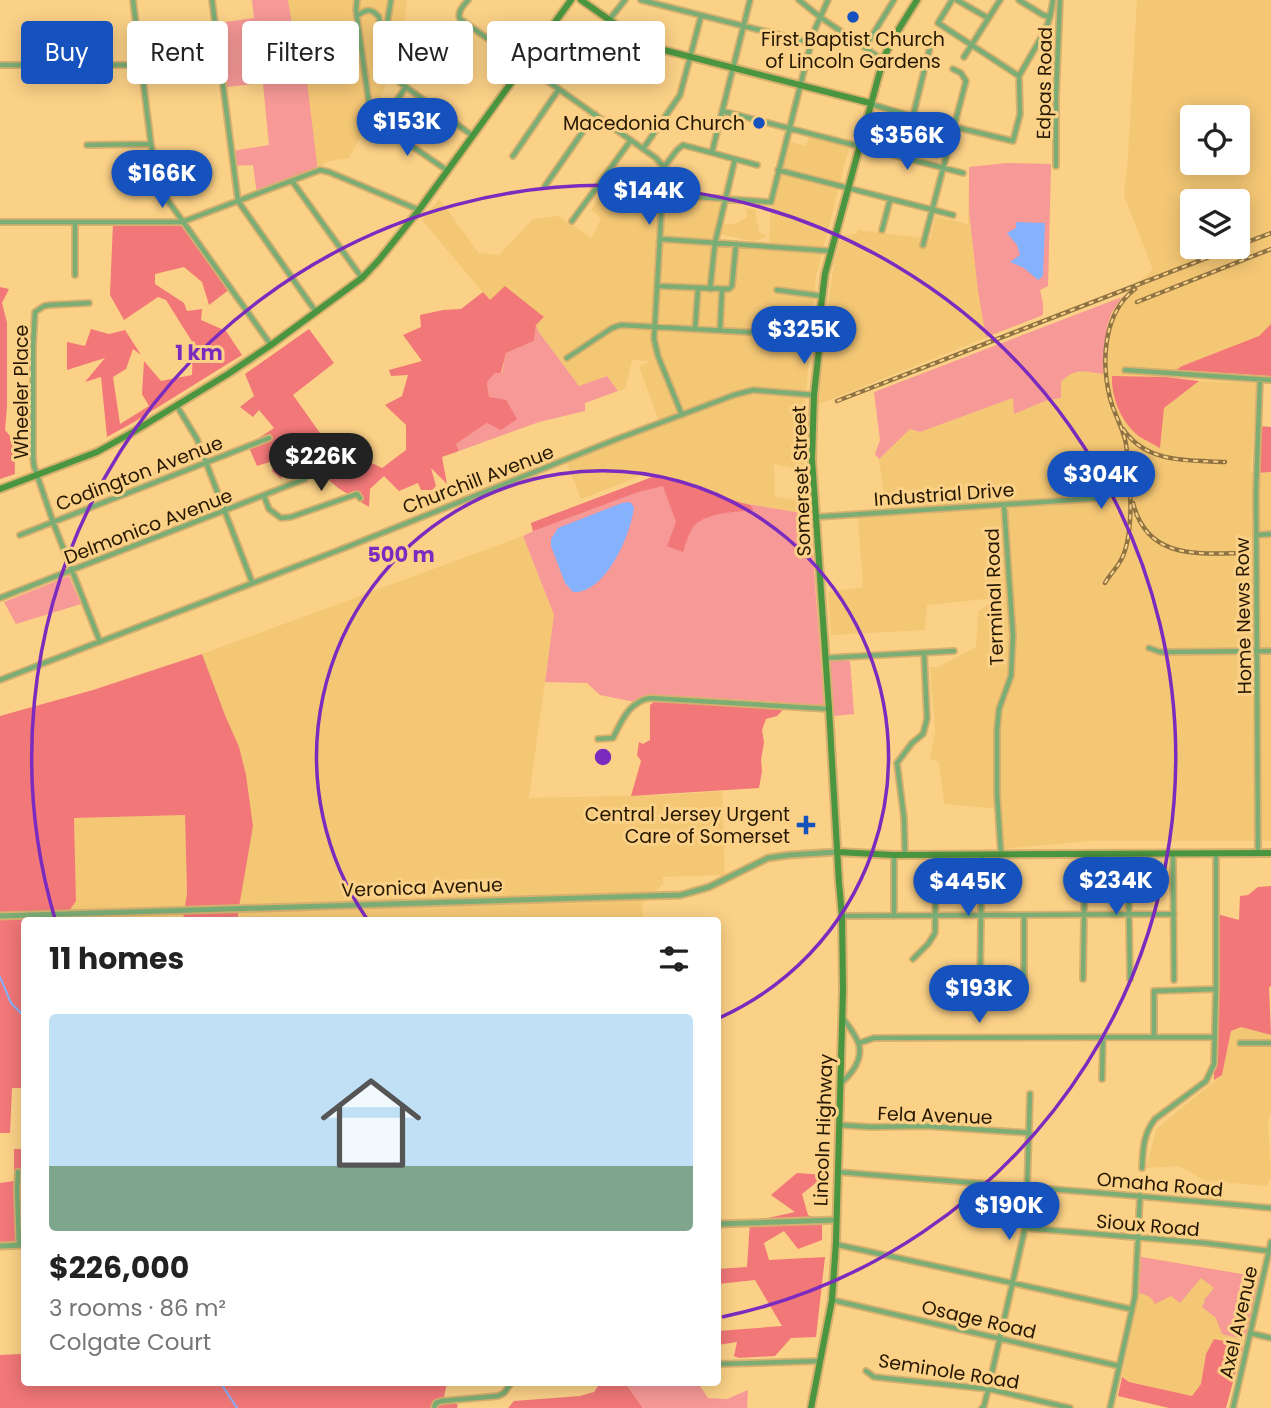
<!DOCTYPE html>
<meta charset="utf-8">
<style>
:root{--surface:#fff;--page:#f6f6f6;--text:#222;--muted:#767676;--line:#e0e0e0;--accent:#1652be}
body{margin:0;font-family:Poppins,sans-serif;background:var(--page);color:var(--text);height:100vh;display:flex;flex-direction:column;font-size:26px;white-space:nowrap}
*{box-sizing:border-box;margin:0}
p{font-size:23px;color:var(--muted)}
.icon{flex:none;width:38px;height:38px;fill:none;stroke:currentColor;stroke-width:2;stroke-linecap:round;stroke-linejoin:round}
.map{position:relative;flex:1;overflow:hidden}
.sheet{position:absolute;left:21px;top:917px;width:700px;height:469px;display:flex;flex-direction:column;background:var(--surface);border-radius:7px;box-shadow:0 4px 18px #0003}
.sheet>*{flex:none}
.top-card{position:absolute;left:21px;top:21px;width:700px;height:63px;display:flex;gap:14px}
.fabs{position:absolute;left:1180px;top:105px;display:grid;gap:14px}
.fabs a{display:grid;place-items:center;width:70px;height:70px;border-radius:7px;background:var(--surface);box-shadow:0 4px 18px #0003;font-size:35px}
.price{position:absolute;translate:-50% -60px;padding:0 16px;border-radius:24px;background:var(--accent);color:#fff;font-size:23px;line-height:46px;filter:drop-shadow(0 2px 4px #0008)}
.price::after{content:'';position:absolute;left:50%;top:42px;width:21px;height:16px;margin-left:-10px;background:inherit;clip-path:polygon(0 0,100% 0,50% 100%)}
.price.on{background:#222;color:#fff}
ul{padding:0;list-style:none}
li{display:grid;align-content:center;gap:14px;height:371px;padding:0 28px}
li+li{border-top:2px solid var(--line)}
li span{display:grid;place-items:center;height:217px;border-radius:7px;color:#555}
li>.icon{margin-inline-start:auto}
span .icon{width:126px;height:126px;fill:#fffc;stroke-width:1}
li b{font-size:30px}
h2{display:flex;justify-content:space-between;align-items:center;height:84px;padding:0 28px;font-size:30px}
.chip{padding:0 24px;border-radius:7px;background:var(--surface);box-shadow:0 4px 18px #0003;font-size:24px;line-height:63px}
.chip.on{background:var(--accent);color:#fff}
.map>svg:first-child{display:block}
.built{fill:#f4c775;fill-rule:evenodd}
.green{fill:#f69997}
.forest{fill:#f17778}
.water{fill:#85b1fd}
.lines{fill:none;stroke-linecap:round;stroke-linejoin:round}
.stream{stroke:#85b1fd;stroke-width:2}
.minor-casing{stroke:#d5b06f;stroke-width:8}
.tertiary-casing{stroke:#d5b06f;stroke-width:9}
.secondary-casing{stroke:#d5b06f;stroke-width:10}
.minor{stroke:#7cad75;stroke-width:4.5}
.tertiary{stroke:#7cad75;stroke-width:5}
.secondary{stroke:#4a953f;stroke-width:6}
.rail-casing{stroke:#8f7343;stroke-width:4.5}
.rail{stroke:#fbd187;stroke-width:2;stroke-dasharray:5;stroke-linecap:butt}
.ring{fill:none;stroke:#7b2cbf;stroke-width:3.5}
.poi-dot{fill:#1652be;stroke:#fbd187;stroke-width:2.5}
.labels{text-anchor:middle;stroke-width:6;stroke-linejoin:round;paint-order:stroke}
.poi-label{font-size:19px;fill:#261700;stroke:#fbd187;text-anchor:end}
.street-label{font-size:19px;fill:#261700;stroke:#fbd187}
.centre{fill:#7b2cbf;stroke:#fbd187;stroke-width:3.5}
.ring-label{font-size:21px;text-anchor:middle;font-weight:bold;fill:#7b2cbf;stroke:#fbd187;stroke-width:6;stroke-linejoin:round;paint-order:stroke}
</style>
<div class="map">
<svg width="1271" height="1408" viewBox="0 0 1271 1408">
<rect width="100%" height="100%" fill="#fbd187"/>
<path class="built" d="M252 0H407L400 55 371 117 349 158 325 162 318 172 269 145 263 83 227 87 219 23 254 18Z
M1137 0H1271V324L1259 336 1182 366 1166 377 1112 376 1122 416 1137 435 1160 448 1164 408 1199 381 1257 383 1251 472 1271 473V841H1090L1003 849 1001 809 944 804 939 762 930 759 935 732 930 667H938L976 647 978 612 995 598 927 605 925 630 831 635 828 592 863 587 858 518 886 508 879 459 910 429 920 432 1014 398 1015 414 1045 401 1061 398V382L1066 376 1076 371 1103 374 1107 326 1112 312 1122 297 1153 270 1124 196 1128 155ZM1192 117H1237V163H1192ZM1192 201H1237V247H1192Z
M809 134 850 144 816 277 803 427 804 470 774 464 775 497 806 501 807 514 742 503 650 472 581 499 566 461 660 424 639 366 650 361 632 360 625 389 618 391 607 376 579 386 538 331 536 325 544 318 489 300 422 220 439 199 479 253 499 255 533 219 558 216 592 238 601 218 591 210 602 193 725 201 720 225 738 223 747 217 746 208 755 210 759 232 767 236 754 241 718 234 716 242 769 246 771 201 785 140 806 146Z
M1008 163 1051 164 1048 286 1040 290 1043 304V315L817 405 821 356 834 263 840 241 844 235 857 234 858 230 930 239 936 216 968 224 969 167Z
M523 536 554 615 529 798 665 795 722 791 725 875 663 877V884L642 904 643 920H238L239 747 225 715 202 654Z
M185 815 187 908 183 920H66L71 908 76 901 74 818Z
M1241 1027 1271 1035V1112L1268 1121 1271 1176 1267 1186 1205 1181 1179 1166 1146 1168 1156 1129 1222 1075 1231 1031Z
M1141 1257 1259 1277 1243 1345 1214 1340 1206 1354 1201 1384 1192 1396 1129 1382 1122 1377 1139 1293Z"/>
<path class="green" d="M252 0H288L292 24 301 33 318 172 257 194 253 165 233 166 232 151 269 145 263 83 227 87 219 23 254 18Z
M1008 163 1051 164 1048 286 1040 290 1043 304V315L986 337 978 291 969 211V167Z
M1122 297 1112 312 1107 326 1103 374C1085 372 1075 367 1061 382V398L1045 401 1014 414 1013 398 920 432 910 429 879 459 875 454 880 440 874 392Z
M536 325 538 331 579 386 607 376 618 391 585 403V411L539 422 459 451 456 444 487 423 489 397 487 382 495 372 502 373 506 353 534 341Z
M655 476H661L742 503 807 514 810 517 824 705 649 694 635 702 600 695 587 683 545 682 554 615 523 536 533 531 531 523Z
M69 576 81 604 16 624 4 602Z
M830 660 850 661 854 714 834 716Z
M1141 1257 1259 1277 1246 1337 1242 1339 1222 1334 1216 1318 1202 1307 1205 1301 1204 1300 1214 1288 1201 1278 1180 1303 1171 1296 1155 1304C1152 1297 1145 1294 1139 1293Z
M625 1383H698L708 1398 727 1399 748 1390 747 1408H643Z"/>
<path class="forest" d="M182 222 230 289 209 305 202 282 184 267 155 274V284L184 303 187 311 202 309 201 320 226 331 242 355 134 422 107 437 101 377 85 382 105 358 67 370V342L85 346 91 329 109 334 125 330 141 355 133 349 126 369 113 377 120 424 149 406 142 394 144 361 161 381 192 375 193 343 166 300 158 297 124 320 110 295 113 223Z
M505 286 544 317 536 325 534 341 506 353 501 373H495L487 382 489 397 506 400 517 419 501 430 487 423 456 444 459 451 442 457 447 484 431 468 436 486 432 490H421L418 483 399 491 384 476 370 489 369 507 338 488 307 461 286 463 281 479 272 471 276 460 257 466 248 445 274 428 259 410 253 417 240 407 254 396 245 374 309 329 334 363 293 395 325 440 382 468 406 450V425L385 405 402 396 408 375 391 376 389 370 422 361 403 335 421 327 420 315 443 310 461 309 483 292 490 300Z
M0 287 9 289 2 303 7 323V407L5 430 14 441 15 474 0 479Z
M1271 324V376L1176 370 1182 366 1259 336Z
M1112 376 1166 377 1199 381 1164 408 1160 448C1154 444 1146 441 1140 437 1122 424 1111 398 1112 376Z
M1259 426 1271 427V472L1257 473Z
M655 476H661L742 503 750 505 754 510C737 512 706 512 694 526 688 534 686 543 683 552L667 546 676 522 663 486 638 492 533 531 531 523Z
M202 654 225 715 239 747 246 775 253 826 238 913V920H183L187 893 185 815 74 818 76 901 71 908 66 920H24V1088H12L10 1133H0V716L93 690Z
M656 700 778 707 782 711 777 716 766 719 762 730 764 742 761 760 762 771 759 788 631 796 641 761 637 755 639 742 643 744 650 740V705Z
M1271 886V986L1269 987 1271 1035 1241 1027 1231 1031 1222 1075 1214 1080 1217 914 1239 920 1240 896 1248 895 1258 887Z
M14 1149H24V1190L19 1189 20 1244 0 1245V1183L14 1181Z
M797 1173 826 1175 802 1194 808 1215 822 1222V1240L798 1249 784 1231 764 1243 769 1260 825 1257 816 1337 791 1338 775 1356 739 1358 734 1356 737 1342 718 1345V1331L782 1326 755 1280 718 1284V1269L747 1267 750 1222 795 1212 771 1195Z
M1214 1339 1243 1345 1226 1408H1169L1118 1396 1122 1377 1129 1382 1192 1396 1201 1384 1206 1354Z
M20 1354 24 1355V1382L447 1383 444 1397 458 1405 457 1408H0V1355Z
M600 1383H625L643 1408H508L514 1401 580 1396 594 1392Z"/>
<path class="water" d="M1016 222 1045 223 1043 276 1038 280 1024 268 1010 262 1020 255 1017 245 1007 233 1016 228Z
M630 502 634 507C631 534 606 594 573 592L565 583 551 546V539L558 528 622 503Z"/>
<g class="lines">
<path class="stream" d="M0 977 11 1003 24 1016
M220 1382 237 1408"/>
<g class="minor-casing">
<path id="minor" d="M133 0 151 144 159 188 271 345
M212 0 238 201 316 312
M357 0 356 10 370 111 381 125 448 171
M468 0C463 6 457 12 460 19L656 158 664 167 654 339 658 356 682 415
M641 0 811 43
M799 0 820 17 883 60
M952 0 938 23 1019 76
M957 0 988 18
M1019 0 1043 15 1050 17
M357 16C365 10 371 7 379 17L385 62 391 76 473 136
M609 20 625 0
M384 43 391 0
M865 47 894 0
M964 57 1000 0
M0 65H142
M871 104 918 118 1013 141 1020 114 1019 76 1045 31 1050 17 1053 0
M722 111 963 173
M913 116 930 47
M381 125 405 88
M87 145 151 144
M643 149 680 95 701 16
M712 152 750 0
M513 156 559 89
M1056 166V96L1060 0
M664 167 677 150 683 145 757 165
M778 170 953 215
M292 181 362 278
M545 186 595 114
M624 192 771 202 814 31 828 0
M572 221 631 140
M0 222H182L320 170 329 172 419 210
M75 223V275
M882 230 890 200
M660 239 831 251
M923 245 966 81 961 73 953 69
M657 286 729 289 732 286 736 244
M710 289 715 243 735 159
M777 290 822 296
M89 303 50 305 44 306 35 312 33 346V458L34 466 53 522 100 642
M695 329 698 288
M720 330 722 289
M567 358 612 328 621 325 765 333 820 340
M1125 370 1271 380
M177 406 197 439 252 582
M264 496 269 509 281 518 291 517 357 494 360 498
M816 517 1102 498 1114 492
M20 535 269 438
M1256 535 1271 534
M0 598 305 479
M1149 648 1160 652 1271 651
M826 658 954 651
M0 680 347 547 612 441 734 395 753 390 814 395
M598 739 613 738C622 720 629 702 650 698L829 709
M1173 853 1174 980
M1258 853 1256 491 1260 380
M1001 854 997 794V730L999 709 1011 676 1013 636 1004 505
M1128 854 1130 979
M894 855V916
M905 855 904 818 897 763 912 743 923 734 927 719 924 653
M842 916 1174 914
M913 959 928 944 935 933 936 854
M1083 979 1085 854
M980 982 982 854
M1024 983V915
M1154 1037V991L1216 989
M859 1043 874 1038 1215 1037
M1240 1043H1271
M1102 1079 1103 1037
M841 1083C846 1079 849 1076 853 1070 868 1048 855 1035 842 1017
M839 1125 871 1127 926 1126 1030 1133
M1142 1168C1143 1150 1143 1134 1155 1119L1206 1081 1214 1064 1216 989V853
M18 1172 17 1190 19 1245
M838 1172C982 1184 1127 1194 1271 1208
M1025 1228 1205 1243 1269 1251
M836 1242 839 1245 1131 1309
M832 1300 1119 1366
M1250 1333 1271 1338
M718 1364 820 1361
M866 1371 874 1377 989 1389 1070 1408
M434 1408 436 1403 442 1401 498 1396 504 1393 512 1382
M982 1408 984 1406 987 1394 1026 1224 1030 1094
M1110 1408 1135 1296 1140 1195
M1233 1408 1271 1242"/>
</g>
<g class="tertiary-casing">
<path id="tertiary" d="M0 916 681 895 709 887 768 858 789 855 837 852
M718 1224 836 1220
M0 1246 24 1245"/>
</g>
<g class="secondary-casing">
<path id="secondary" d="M581 0 628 33 660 49 870 103
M0 489 97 452 133 432 228 374 271 345 362 278 379 260 419 210 571 0
M837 852 894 855 1271 853
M811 1408 832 1300 836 1242 843 990 842 916 839 883 829 709 812 459 814 395 820 340 821 306 825 274 883 60 892 40 917 0"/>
</g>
<use href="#minor" class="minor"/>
<use href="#tertiary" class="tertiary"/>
<use href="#secondary" class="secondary"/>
<g class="rail-casing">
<path id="rail" d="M1237 246 1271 233
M1137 302 1271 249
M837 401 1235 247
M1123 429C1147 464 1188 460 1225 462
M1133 503C1147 558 1194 554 1240 553
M1105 583C1110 574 1119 566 1123 556 1135 527 1130 475 1126 444 1123 428 1114 414 1110 398 1101 362 1103 313 1135 289"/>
</g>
<use href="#rail" class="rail"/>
</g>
<g class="ring">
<path d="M367 919A286 286 0 1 1 719 1018"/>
<path d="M55 919A572 572 0 1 1 722 1317"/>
</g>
<g class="poi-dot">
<circle cx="853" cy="17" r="7"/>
<circle cx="759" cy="123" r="7"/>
<path d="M802.5 814.5h7v7h7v7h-7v7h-7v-7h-7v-7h7z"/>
</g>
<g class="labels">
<g class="poi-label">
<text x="853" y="46" text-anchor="middle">First Baptist Church<tspan x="853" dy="22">of Lincoln Gardens</tspan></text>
<text x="745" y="130">Macedonia Church</text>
<text x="790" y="821">Central Jersey Urgent<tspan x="790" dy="22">Care of Somerset</tspan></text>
</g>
<g class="street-label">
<text transform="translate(1044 83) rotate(-89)" y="7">Edpas Road</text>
<text transform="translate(21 392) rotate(-90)" y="7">Wheeler Place</text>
<text transform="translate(139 473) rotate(-21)" y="7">Codington Avenue</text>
<text transform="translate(478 479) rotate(-21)" y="7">Churchill Avenue</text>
<text transform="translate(801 481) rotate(-92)" y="7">Somerset Street</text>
<text transform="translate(944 494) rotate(-4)" y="7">Industrial Drive</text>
<text transform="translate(148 526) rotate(-21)" y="7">Delmonico Avenue</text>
<text transform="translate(994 597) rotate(-92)" y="7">Terminal Road</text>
<text transform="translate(1243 616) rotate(-91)" y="7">Home News Row</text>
<text transform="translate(422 887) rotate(-2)" y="7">Veronica Avenue</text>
<text transform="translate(935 1115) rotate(2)" y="7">Fela Avenue</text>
<text transform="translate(823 1130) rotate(-88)" y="7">Lincoln Highway</text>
<text transform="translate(1160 1184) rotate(5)" y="7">Omaha Road</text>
<text transform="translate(1148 1225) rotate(5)" y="7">Sioux Road</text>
<text transform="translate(979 1319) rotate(13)" y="7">Osage Road</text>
<text transform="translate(1238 1322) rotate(-77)" y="7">Axel Avenue</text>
<text transform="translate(949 1371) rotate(9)" y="7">Seminole Road</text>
</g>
</g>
<circle cx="603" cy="757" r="10" class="centre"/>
<g class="ring-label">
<text x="199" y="360">1 km</text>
<text x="401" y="562">500 m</text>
</g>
</svg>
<div class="fabs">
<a><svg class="icon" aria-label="locate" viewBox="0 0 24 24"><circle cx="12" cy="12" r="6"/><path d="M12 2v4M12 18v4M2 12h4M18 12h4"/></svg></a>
<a><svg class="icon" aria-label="layers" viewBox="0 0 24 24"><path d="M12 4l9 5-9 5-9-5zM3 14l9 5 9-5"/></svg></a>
</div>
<b class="price" style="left:407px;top:158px">$153K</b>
<b class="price" style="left:907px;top:172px">$356K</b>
<b class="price" style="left:162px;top:210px">$166K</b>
<b class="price" style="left:649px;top:227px">$144K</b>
<b class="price" style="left:804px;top:366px">$325K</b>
<b class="price on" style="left:321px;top:493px">$226K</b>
<b class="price" style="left:1101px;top:511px">$304K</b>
<b class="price" style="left:1116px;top:917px">$234K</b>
<b class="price" style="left:968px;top:918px">$445K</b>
<b class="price" style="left:979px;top:1025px">$193K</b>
<b class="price" style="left:1009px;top:1242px">$190K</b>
<div class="top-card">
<a class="chip on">Buy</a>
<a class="chip">Rent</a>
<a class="chip">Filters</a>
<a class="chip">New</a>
<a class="chip">Apartment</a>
</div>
<section class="sheet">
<h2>11 homes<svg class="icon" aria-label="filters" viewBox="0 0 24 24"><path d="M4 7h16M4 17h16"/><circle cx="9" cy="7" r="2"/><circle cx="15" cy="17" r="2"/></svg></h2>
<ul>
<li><span style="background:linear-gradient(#bfe0f5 70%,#7fa58c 0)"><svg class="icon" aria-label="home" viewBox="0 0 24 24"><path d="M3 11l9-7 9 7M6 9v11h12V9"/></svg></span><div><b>$226,000</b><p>3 rooms · 86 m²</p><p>Colgate Court</p></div></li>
</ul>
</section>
</div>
